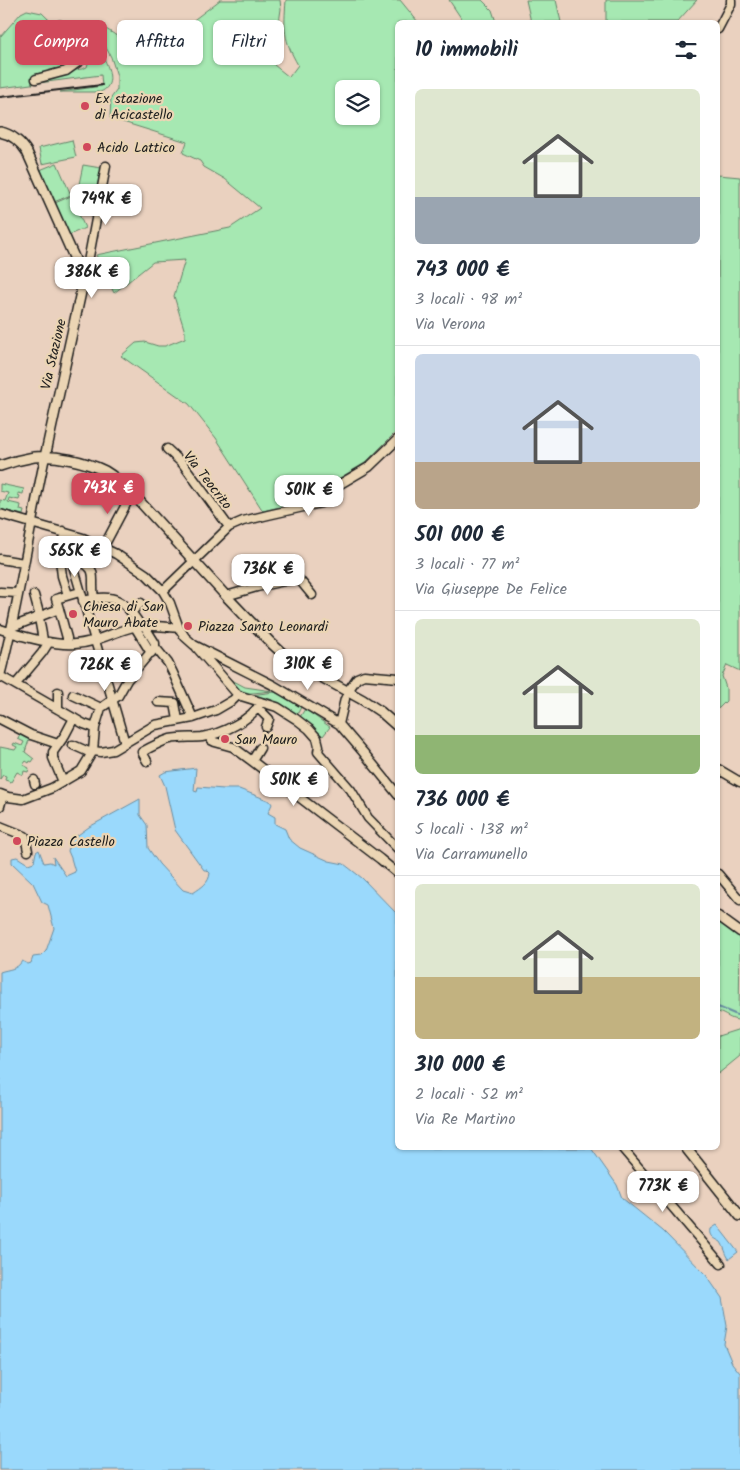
<!DOCTYPE html>
<html lang="it">
<meta charset="utf-8">
<style>
:root{--surface:#fff;--page:#f2f2f3;--text:#1f2937;--muted:#747a83;--line:#e0e1e3;--accent:#d1495b}
body{margin:0;font-family:Kalam,sans-serif;background:var(--page);color:var(--text);height:100vh;display:flex;flex-direction:column;font-size:19px;white-space:nowrap}
*{box-sizing:border-box;margin:0}
p{font-size:16px;color:var(--muted)}
.icon{flex:none;width:28px;height:28px;fill:none;stroke:currentColor;stroke-width:2;stroke-linecap:round;stroke-linejoin:round}
.map{position:relative;flex:1;overflow:hidden}
.sheet{position:absolute;left:395px;top:20px;width:325px;height:1130px;display:flex;flex-direction:column;background:var(--surface);border-radius:8px;box-shadow:0 1px 4px #0004}
.sheet>*{flex:none}
.hud{position:absolute;left:15px;top:20px;width:305px;height:45px;display:flex;gap:10px}
.tools{position:absolute;left:335px;top:80px;display:grid;gap:10px}
.tools a{display:grid;place-items:center;width:45px;height:45px;border-radius:8px;background:var(--surface);box-shadow:0 1px 4px #0004;font-size:25px}
.price{position:absolute;translate:-50% -42px;padding:0 11px;border-radius:10px;background:#fff;color:#222;font-size:16px;line-height:32px;filter:drop-shadow(0 1px 2px #0008)}
.price::after{content:'';position:absolute;left:50%;top:30px;width:15px;height:11px;margin-left:-8px;background:inherit;clip-path:polygon(0 0,100% 0,50% 100%)}
.price.active{background:var(--accent);color:#fff}
ul{padding:0;list-style:none}
li{display:grid;align-content:center;gap:10px;height:265px;padding:0 20px}
li+li{border-top:1px solid var(--line)}
li span{display:grid;place-items:center;height:155px;border-radius:8px;color:#555}
li>.icon{margin-inline-start:auto}
span .icon{width:90px;height:90px;fill:#fffc;stroke-width:1}
li b{font-size:21px}
h2{display:flex;justify-content:space-between;align-items:center;height:60px;padding:0 20px;font-size:21px}
.pill{padding:0 18px;border-radius:8px;background:var(--surface);box-shadow:0 1px 4px #0004;font-size:18px;line-height:45px}
.pill.active{background:var(--accent);color:#fff}
.map>svg:first-child{display:block}
.green{fill:#a6e8b2;stroke:#618267;fill-rule:evenodd}
.water{fill:#9ad9fc;stroke:#688da2}
.lines{fill:none;stroke-linecap:round;stroke-linejoin:round}
.stream{stroke:#688da2;stroke-width:2}
.minor-casing{stroke:#1c1c1c;stroke-width:11}
.major-casing{stroke:#1c1c1c;stroke-width:12}
.minor{stroke:#ebd5b4;stroke-width:8}
.major{stroke:#ebd5b4;stroke-width:9}
.rail{stroke:#1c1c1c;stroke-width:2}
.poi-dot{fill:#d1495b;stroke:#ebd5b4;stroke-width:2}
.labels{text-anchor:middle;stroke-width:4.5;stroke-linejoin:round;paint-order:stroke}
.poi-label{font-size:14px;fill:#1c1c1c;stroke:#ebd5b4;text-anchor:start}
.street-label{font-size:14px;fill:#1c1c1c;stroke:#ebd5b4}
</style>
<div class="map">
<svg width="740" height="1470" viewBox="0 0 740 1470">
<rect width="100%" height="100%" fill="#ead1bf"/>
<filter id="ink" filterUnits="userSpaceOnUse"><feTurbulence type="fractalNoise" baseFrequency=".02" numOctaves="2"/><feDisplacementMap in="SourceGraphic" scale="10" xChannelSelector="R" yChannelSelector="G"/><feConvolveMatrix kernelMatrix="1 2 1 2 8 2 1 2 1" color-interpolation-filters="sRGB"/></filter>
<g filter="url(#ink)">
<path class="green" d="M220 0H280L281 9 278 30 267 29 266 45 276 46 274 65 289 77 298 65C283 39 284 29 286 0H400L418 22H398L397 431 365 463 321 489 317 498 263 511 216 438 189 404 121 356 136 343 145 342 158 346H165L185 338V332L174 296 185 260 153 262 114 293 96 255 230 228 260 208 225 179 204 167 200 161 183 153 187 142 110 118 111 98 117 90V76L111 57 101 38 106 29 122 39 139 44 166 41ZM344 89H371V116H344Z
M449 0H482L492 10 496 22H462L463 21Z
M526 0H556L561 22H531Z
M606 0H697L677 22H606Z
M27 10 42 13 73 43 78 56C68 70 47 74 32 79V84C46 80 59 76 72 71 77 69 82 70 87 67L89 60 86 45 78 40 67 27C71 28 75 28 79 30 94 37 126 83 100 92H60L102 86 101 75 0 88V37L21 13Z
M72 140 76 157 42 164 39 148Z
M57 163 71 195 54 202 40 170Z
M83 165 101 168 94 202 76 199Z
M718 175 740 177V671L727 665 722 676 726 688V701L718 709Z
M71 196 85 228 69 235 55 203Z
M0 484 24 489 23 494 18 493V495L20 496 19 500 9 498 8 502 21 505 20 510 24 511 23 515 0 509V500L5 501 8 493 0 491Z
M228 678 245 687 272 691 243 694Z
M275 692 301 707 297 715 270 699 250 695Z
M305 709 330 727 323 736 300 717Z
M21 732 30 737 25 752 34 759 32 762 30 761 29 763 26 761 23 765 29 768 28 772 24 771 23 775 17 772 11 782 5 780 6 776 3 775 0 779V747L15 750 17 747 13 745 14 743 22 746 24 742 18 739Z
M718 921 740 937 739 1020C731 1020 725 1014 718 1012Z
M740 1029V1056L718 1074V1036Z"/>
<path class="water" d="M196 768 194 791 197 792 198 787 224 789H239L270 801 272 804 268 813 275 817V824L285 829 289 839 300 848 329 861 344 864 362 878 397 914 398 1148H591L617 1185 622 1198 663 1231 706 1275 722 1298 727 1326 724 1344 732 1363 740 1373V1470H0V972C8 969 17 970 22 961L28 964 31 963 33 957 41 956 46 951 54 928 48 905 42 902 33 883 12 863V858L17 857 28 864 34 862 36 852 39 850 44 863 50 862 54 864 53 857 66 876 75 872 71 858 68 851 71 840 89 827 140 799V815L147 825 148 848 159 864 183 890 193 893C202 887 209 883 210 873L207 870H204L175 830 165 786 160 775 165 772Z
M717 1225 738 1252 729 1259C725 1253 725 1248 721 1242 716 1239 709 1237 711 1229Z"/>
<g class="lines">
<path class="stream" d="M718 1007 737 1015H740"/>
<g class="minor-casing">
<path id="minor" d="M718 29 731 4V0
M36 79 66 71 81 60C82 44 70 36 60 25
M82 275 87 267 106 166
M167 449 183 464 229 527
M0 514 83 538 116 554 146 574 163 591 170 603 179 628 185 637 194 645 273 685 339 724 363 752 398 795
M63 531 125 743
M103 548 132 493
M74 558C101 570 90 574 94 599
M0 559 24 563
M163 591 229 527 243 521 268 515 321 503 325 493 369 467 398 439
M0 592 18 593
M34 595 40 617
M68 595 62 576 59 552 69 553
M226 596 257 587 298 578 312 595
M83 601C116 593 123 599 141 626
M59 609 67 638V644
M131 612 141 603
M39 618 43 640
M12 627 59 609 56 599 80 592
M135 627 151 653
M145 627 155 643V647L168 663 173 673 193 718
M0 629C21 636 53 646 75 644 96 643 113 632 133 627 144 624 168 627 179 628
M197 648 238 695 277 707 296 719 309 729 317 738 319 746 318 752 351 790 368 818 398 849
M0 676C19 604 29 530 45 457
M0 676 84 724 95 728
M16 684 42 653 49 642
M348 691 357 678 364 675 398 678
M58 692V709
M73 695 101 708
M158 702 175 703 178 720
M258 708 269 719 266 727
M0 719 31 735 58 744
M339 724 345 699
M211 735V740L215 742 233 747 252 761 380 859 398 874
M73 745 91 753
M93 751 95 728 101 708 118 696 127 680 155 647
M147 761 142 752C151 747 160 742 170 739 181 737 191 738 202 737 221 734 252 720 261 702
M252 761 260 748
M718 769 740 782
M34 780 35 784
M63 782 53 758V752L65 735 74 718
M0 794 8 797 23 799 52 788 81 771 93 751 101 752 113 750 155 725 193 718 216 710 233 700 238 695
M0 806 3 795
M0 826 25 836 28 851
M718 874 740 900
M718 916 740 932
M622 1148 721 1264"/>
</g>
<g class="major-casing">
<path id="major" d="M0 132C11 134 21 142 27 152L82 275 83 283 81 292 45 457
M0 466C11 462 22 459 34 457 57 455 84 461 105 471 115 477 124 485 132 493L226 596 270 642 282 653 296 663 363 700 381 712 398 727
M686 1148 740 1216"/>
</g>
<use href="#minor" class="minor"/>
<use href="#major" class="major"/>
<path class="rail" d="M0 97 102 85"/>
</g>
</g>
<g class="poi-dot">
<circle cx="85" cy="106" r="5"/>
<circle cx="87" cy="147" r="5"/>
<circle cx="73" cy="614" r="5"/>
<circle cx="188" cy="626" r="5"/>
<circle cx="225" cy="739" r="5"/>
<circle cx="17" cy="841" r="5"/>
</g>
<g class="labels">
<g class="poi-label">
<text x="95" y="103">Ex stazione<tspan x="95" dy="16">di Acicastello</tspan></text>
<text x="97" y="152">Acido Lattico</text>
<text x="83" y="611">Chiesa di San<tspan x="83" dy="16">Mauro Abate</tspan></text>
<text x="198" y="631">Piazza Santo Leonardi</text>
<text x="235" y="744">San Mauro</text>
<text x="27" y="846">Piazza Castello</text>
</g>
<g class="street-label">
<text transform="translate(53 354) rotate(-77)" y="5">Via Stazione</text>
<text transform="translate(208 480) rotate(52)" y="5">Via Teocrito</text>
</g>
</g>
</svg>
<div class="tools">
<a><svg class="icon" aria-label="layers" viewBox="0 0 24 24"><path d="M12 4l9 5-9 5-9-5zM3 14l9 5 9-5"/></svg></a>
</div>
<b class="price" style="left:106px;top:226px">749K €</b>
<b class="price" style="left:92px;top:299px">386K €</b>
<b class="price active" style="left:108px;top:515px">743K €</b>
<b class="price" style="left:309px;top:517px">501K €</b>
<b class="price" style="left:75px;top:578px">565K €</b>
<b class="price" style="left:268px;top:596px">736K €</b>
<b class="price" style="left:308px;top:691px">310K €</b>
<b class="price" style="left:105px;top:692px">726K €</b>
<b class="price" style="left:294px;top:807px">501K €</b>
<b class="price" style="left:663px;top:1213px">773K €</b>
<div class="hud">
<a class="pill active">Compra</a>
<a class="pill">Affitta</a>
<a class="pill">Filtri</a>
</div>
<section class="sheet">
<h2>10 immobili<svg class="icon" aria-label="filters" viewBox="0 0 24 24"><path d="M4 7h16M4 17h16"/><circle cx="9" cy="7" r="2"/><circle cx="15" cy="17" r="2"/></svg></h2>
<ul>
<li><span style="background:linear-gradient(#dfe7d0 70%,#9aa5b1 0)"><svg class="icon" aria-label="home" viewBox="0 0 24 24"><path d="M3 11l9-7 9 7M6 9v11h12V9"/></svg></span><div><b>743 000 €</b><p>3 locali · 98 m²</p><p>Via Verona</p></div></li>
<li><span style="background:linear-gradient(#c9d6e8 70%,#b9a48a 0)"><svg class="icon" aria-label="home" viewBox="0 0 24 24"><path d="M3 11l9-7 9 7M6 9v11h12V9"/></svg></span><div><b>501 000 €</b><p>3 locali · 77 m²</p><p>Via Giuseppe De Felice</p></div></li>
<li><span style="background:linear-gradient(#dfe7d0 75%,#8fb573 0)"><svg class="icon" aria-label="home" viewBox="0 0 24 24"><path d="M3 11l9-7 9 7M6 9v11h12V9"/></svg></span><div><b>736 000 €</b><p>5 locali · 138 m²</p><p>Via Carramunello</p></div></li>
<li><span style="background:linear-gradient(#dfe7d0 60%,#c2b280 0)"><svg class="icon" aria-label="home" viewBox="0 0 24 24"><path d="M3 11l9-7 9 7M6 9v11h12V9"/></svg></span><div><b>310 000 €</b><p>2 locali · 52 m²</p><p>Via Re Martino</p></div></li>
</ul>
</section>
</div>
